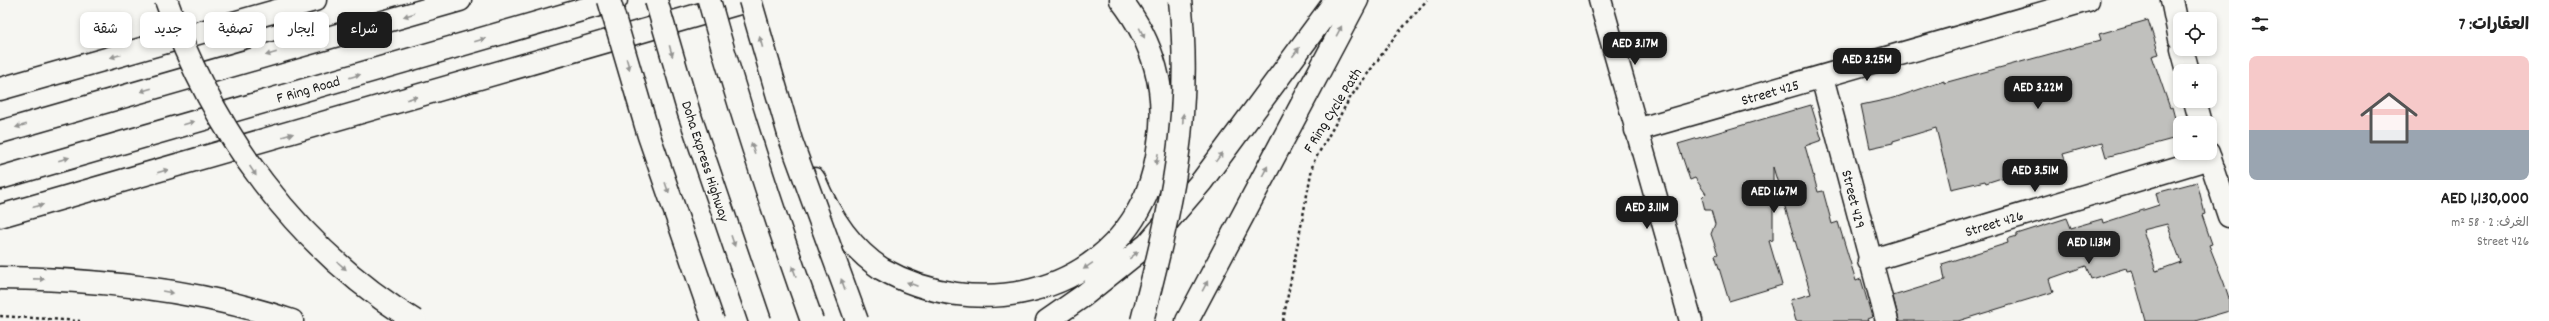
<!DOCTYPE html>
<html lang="ar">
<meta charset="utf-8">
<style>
:root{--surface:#fff;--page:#f6f6f6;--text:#222;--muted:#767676;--line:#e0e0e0;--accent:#1c1c1c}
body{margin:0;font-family:Dekko,"Playpen Sans Arabic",sans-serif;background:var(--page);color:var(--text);direction:rtl;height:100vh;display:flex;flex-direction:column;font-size:15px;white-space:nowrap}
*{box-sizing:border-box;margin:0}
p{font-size:13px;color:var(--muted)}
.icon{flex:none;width:22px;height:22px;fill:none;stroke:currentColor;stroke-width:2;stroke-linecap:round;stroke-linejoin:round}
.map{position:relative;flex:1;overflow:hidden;direction:ltr}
.panel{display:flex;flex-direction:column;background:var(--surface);width:320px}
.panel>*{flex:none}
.guide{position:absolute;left:12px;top:12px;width:380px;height:36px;direction:rtl;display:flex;gap:8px}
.controls{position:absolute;left:2173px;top:12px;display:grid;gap:8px}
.controls a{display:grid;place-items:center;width:44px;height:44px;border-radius:8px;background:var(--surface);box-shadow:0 2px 6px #0003;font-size:20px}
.price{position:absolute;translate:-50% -34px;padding:0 9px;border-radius:8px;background:var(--accent);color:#fff;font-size:13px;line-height:26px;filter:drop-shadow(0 1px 2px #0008)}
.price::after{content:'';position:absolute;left:50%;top:24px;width:12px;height:9px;margin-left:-6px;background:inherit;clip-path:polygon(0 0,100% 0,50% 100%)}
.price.selected{background:#222;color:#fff}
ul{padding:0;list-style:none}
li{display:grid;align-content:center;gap:8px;height:212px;padding:0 20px}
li+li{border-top:1px solid var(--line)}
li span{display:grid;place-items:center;height:124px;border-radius:8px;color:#555}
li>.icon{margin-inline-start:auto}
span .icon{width:72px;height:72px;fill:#fffc;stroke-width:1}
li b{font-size:17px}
h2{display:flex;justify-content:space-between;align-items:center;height:48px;padding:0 20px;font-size:17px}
.chip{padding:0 14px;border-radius:8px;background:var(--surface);box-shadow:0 2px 6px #0003;font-size:14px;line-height:36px}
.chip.selected{background:var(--accent);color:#fff}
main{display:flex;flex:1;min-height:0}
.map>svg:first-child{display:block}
.building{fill:#c0c0bd;stroke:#1c1c1c;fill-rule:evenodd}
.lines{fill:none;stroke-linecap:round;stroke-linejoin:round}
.minor-casing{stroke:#1c1c1c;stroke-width:25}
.highway-casing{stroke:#1c1c1c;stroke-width:25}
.path{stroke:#1c1c1c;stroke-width:2.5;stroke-dasharray:3 3;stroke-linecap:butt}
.minor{stroke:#f6f6f2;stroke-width:22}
.highway{stroke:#f6f6f2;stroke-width:22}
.highway-bridge-casing{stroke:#1c1c1c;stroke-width:25;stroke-linecap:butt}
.highway-bridge{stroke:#f6f6f2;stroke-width:22}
.oneway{fill:#949492}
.labels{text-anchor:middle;stroke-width:3.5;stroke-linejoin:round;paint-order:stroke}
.street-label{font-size:15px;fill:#1c1c1c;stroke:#f6f6f2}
</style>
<main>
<section class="panel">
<h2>العقارات: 7<svg class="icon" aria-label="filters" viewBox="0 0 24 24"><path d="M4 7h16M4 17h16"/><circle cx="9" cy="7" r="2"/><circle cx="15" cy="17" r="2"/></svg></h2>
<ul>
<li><span style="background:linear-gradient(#f6c9c9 60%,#9aa5b1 0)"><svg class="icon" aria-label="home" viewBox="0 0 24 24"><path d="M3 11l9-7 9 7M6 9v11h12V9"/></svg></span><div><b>AED 1,130,000</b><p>الغرف: 2 · 58 m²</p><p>Street 426</p></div></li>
</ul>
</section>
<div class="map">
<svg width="2229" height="321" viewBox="0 0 2229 321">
<rect width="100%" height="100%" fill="#f6f6f2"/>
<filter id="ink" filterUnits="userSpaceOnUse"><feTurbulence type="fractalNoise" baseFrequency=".025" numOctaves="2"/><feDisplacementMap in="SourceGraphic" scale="8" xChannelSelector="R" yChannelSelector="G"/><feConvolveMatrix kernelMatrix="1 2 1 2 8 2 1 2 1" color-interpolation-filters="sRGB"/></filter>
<g filter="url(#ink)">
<path class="building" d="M2148 20 2159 54 2152 56 2170 108 2172 107 2180 137 2106 157 2102 143 2063 154 2066 163 2047 169 2015 177 2014 174 1986 183 1985 181 1951 189 1936 128 1893 141V143L1870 148 1861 105 1894 98 1944 81V83L2101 40 2099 34Z
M1811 105 1822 140 1805 146 1818 192 1823 191 1832 224 1838 222 1856 281 1861 279 1872 317 1867 319 1868 321H1796L1790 300 1811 294 1773 167V240L1769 241 1782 285 1729 301 1715 255 1718 254 1711 234 1715 224 1711 210H1705L1702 198 1706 194 1695 178 1690 180 1678 144Z
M2197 182 2205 214 2202 215 2212 244 2209 245 2224 283 2229 298V311L2195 321H2146L2132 270 2127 271 2126 268 2091 279 2086 266 2049 279 2053 292 1958 321H1899L1893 296 1945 280 1942 264 2008 243 2007 239 2017 236V234L2067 218 2071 228 2102 219 2103 223 2159 205 2156 193ZM2167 224 2181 262 2156 271 2143 230Z"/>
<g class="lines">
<g class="minor-casing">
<path id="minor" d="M1600 0 1691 321
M2172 0 2180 39
M2182 49 2188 71
M1822 77 1887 321
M2195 101 2201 123
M1636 130 2088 0
M2208 153 2229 216
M1869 261 2210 158"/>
</g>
<g class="highway-casing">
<path id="highway" d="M0 89 315 0
M0 132 460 0
M0 178 616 0
M814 179C828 213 850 248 882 269 974 321 1101 298 1146 195 1153 178 1157 160 1159 143 1168 91 1153 41 1121 0
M0 216 750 0
M0 278C98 279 198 289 292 321
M1047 321 1083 296 1148 244 1202 181 1336 0
M1187 321 1357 0"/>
</g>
<path class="path" d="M0 316 80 321
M1283 321 1313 163 1350 98 1393 39 1427 0"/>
<use href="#minor" class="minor"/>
<use href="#highway" class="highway"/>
<g class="highway-bridge-casing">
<path id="highway-bridge" d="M166 0C212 131 296 248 415 321
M609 0 649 136 713 321
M656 0 689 113 760 321
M709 0C739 108 774 215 812 321
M750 0 791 141 857 321
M1142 321C1171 207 1193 119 1180 0"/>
</g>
<use href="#highway-bridge" class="highway-bridge"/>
</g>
<defs><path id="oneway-solid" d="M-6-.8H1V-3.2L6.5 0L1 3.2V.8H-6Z"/></defs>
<g class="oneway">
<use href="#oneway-solid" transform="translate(409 15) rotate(164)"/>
<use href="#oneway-solid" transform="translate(1339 31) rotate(-62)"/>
<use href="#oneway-solid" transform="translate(1142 33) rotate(63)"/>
<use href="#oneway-solid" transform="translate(480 40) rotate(-16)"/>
<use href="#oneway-solid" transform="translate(761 42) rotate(-105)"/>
<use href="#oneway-solid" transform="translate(671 51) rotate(74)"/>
<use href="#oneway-solid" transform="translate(1296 52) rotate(-53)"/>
<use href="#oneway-solid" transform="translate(271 54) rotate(164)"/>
<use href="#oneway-solid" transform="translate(116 56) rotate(165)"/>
<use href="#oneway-solid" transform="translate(628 64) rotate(74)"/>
<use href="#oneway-solid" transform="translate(355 76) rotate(-16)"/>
<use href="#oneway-solid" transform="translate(146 90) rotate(164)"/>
<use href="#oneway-solid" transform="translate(412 98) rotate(-16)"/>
<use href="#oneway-solid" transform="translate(1183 119) rotate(-87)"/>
<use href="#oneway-solid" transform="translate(189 123) rotate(-16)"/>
<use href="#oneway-solid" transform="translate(21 126) rotate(164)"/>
<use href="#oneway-solid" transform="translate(288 135) rotate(-16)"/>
<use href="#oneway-solid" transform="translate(753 148) rotate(-108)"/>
<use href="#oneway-solid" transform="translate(1219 157) rotate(-54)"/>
<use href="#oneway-solid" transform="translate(64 159) rotate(-16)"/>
<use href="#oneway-solid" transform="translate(1157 159) rotate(101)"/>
<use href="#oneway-solid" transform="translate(163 171) rotate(-16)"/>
<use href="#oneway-solid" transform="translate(253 171) rotate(56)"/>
<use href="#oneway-solid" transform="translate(1265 171) rotate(-62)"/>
<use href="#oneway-solid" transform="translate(667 188) rotate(71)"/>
<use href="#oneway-solid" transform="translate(38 206) rotate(-15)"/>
<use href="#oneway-solid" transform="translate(733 241) rotate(71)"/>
<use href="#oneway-solid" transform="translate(1134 255) rotate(-39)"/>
<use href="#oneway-solid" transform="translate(342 266) rotate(42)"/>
<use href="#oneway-solid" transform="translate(1088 266) rotate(145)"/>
<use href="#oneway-solid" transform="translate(794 271) rotate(-110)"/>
<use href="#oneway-solid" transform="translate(39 279) rotate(1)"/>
<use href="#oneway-solid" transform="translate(843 284) rotate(-110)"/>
<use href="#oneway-solid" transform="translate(912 284) rotate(-159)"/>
<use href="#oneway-solid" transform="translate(1205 286) rotate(-62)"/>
<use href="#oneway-solid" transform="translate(168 292) rotate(10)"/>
</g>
</g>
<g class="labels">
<g class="street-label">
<text transform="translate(308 89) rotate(-16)" y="5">F Ring Road</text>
<text transform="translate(1770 92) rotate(-16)" y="5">Street 425</text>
<text transform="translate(1332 110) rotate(-58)" y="5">F Ring Cycle Path</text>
<text transform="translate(706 161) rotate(72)" y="5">Doha Express Highway</text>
<text transform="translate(1854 199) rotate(76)" y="5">Street 429</text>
<text transform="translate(1994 223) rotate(-17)" y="5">Street 426</text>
</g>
</g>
</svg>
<div class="controls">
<a><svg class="icon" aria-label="locate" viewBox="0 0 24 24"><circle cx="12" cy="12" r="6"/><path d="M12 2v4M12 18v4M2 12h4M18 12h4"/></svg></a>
<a>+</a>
<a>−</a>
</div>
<b class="price" style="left:1635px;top:66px">AED 3.17M</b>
<b class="price" style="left:1867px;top:82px">AED 3.25M</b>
<b class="price" style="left:2038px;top:110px">AED 3.22M</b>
<b class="price" style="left:2035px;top:193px">AED 3.51M</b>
<b class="price" style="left:1774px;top:214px">AED 1.67M</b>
<b class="price" style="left:1647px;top:230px">AED 3.11M</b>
<b class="price selected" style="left:2089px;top:265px">AED 1.13M</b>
<div class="guide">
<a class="chip selected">شراء</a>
<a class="chip">إيجار</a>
<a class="chip">تصفية</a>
<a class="chip">جديد</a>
<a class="chip">شقة</a>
</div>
</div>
</main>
